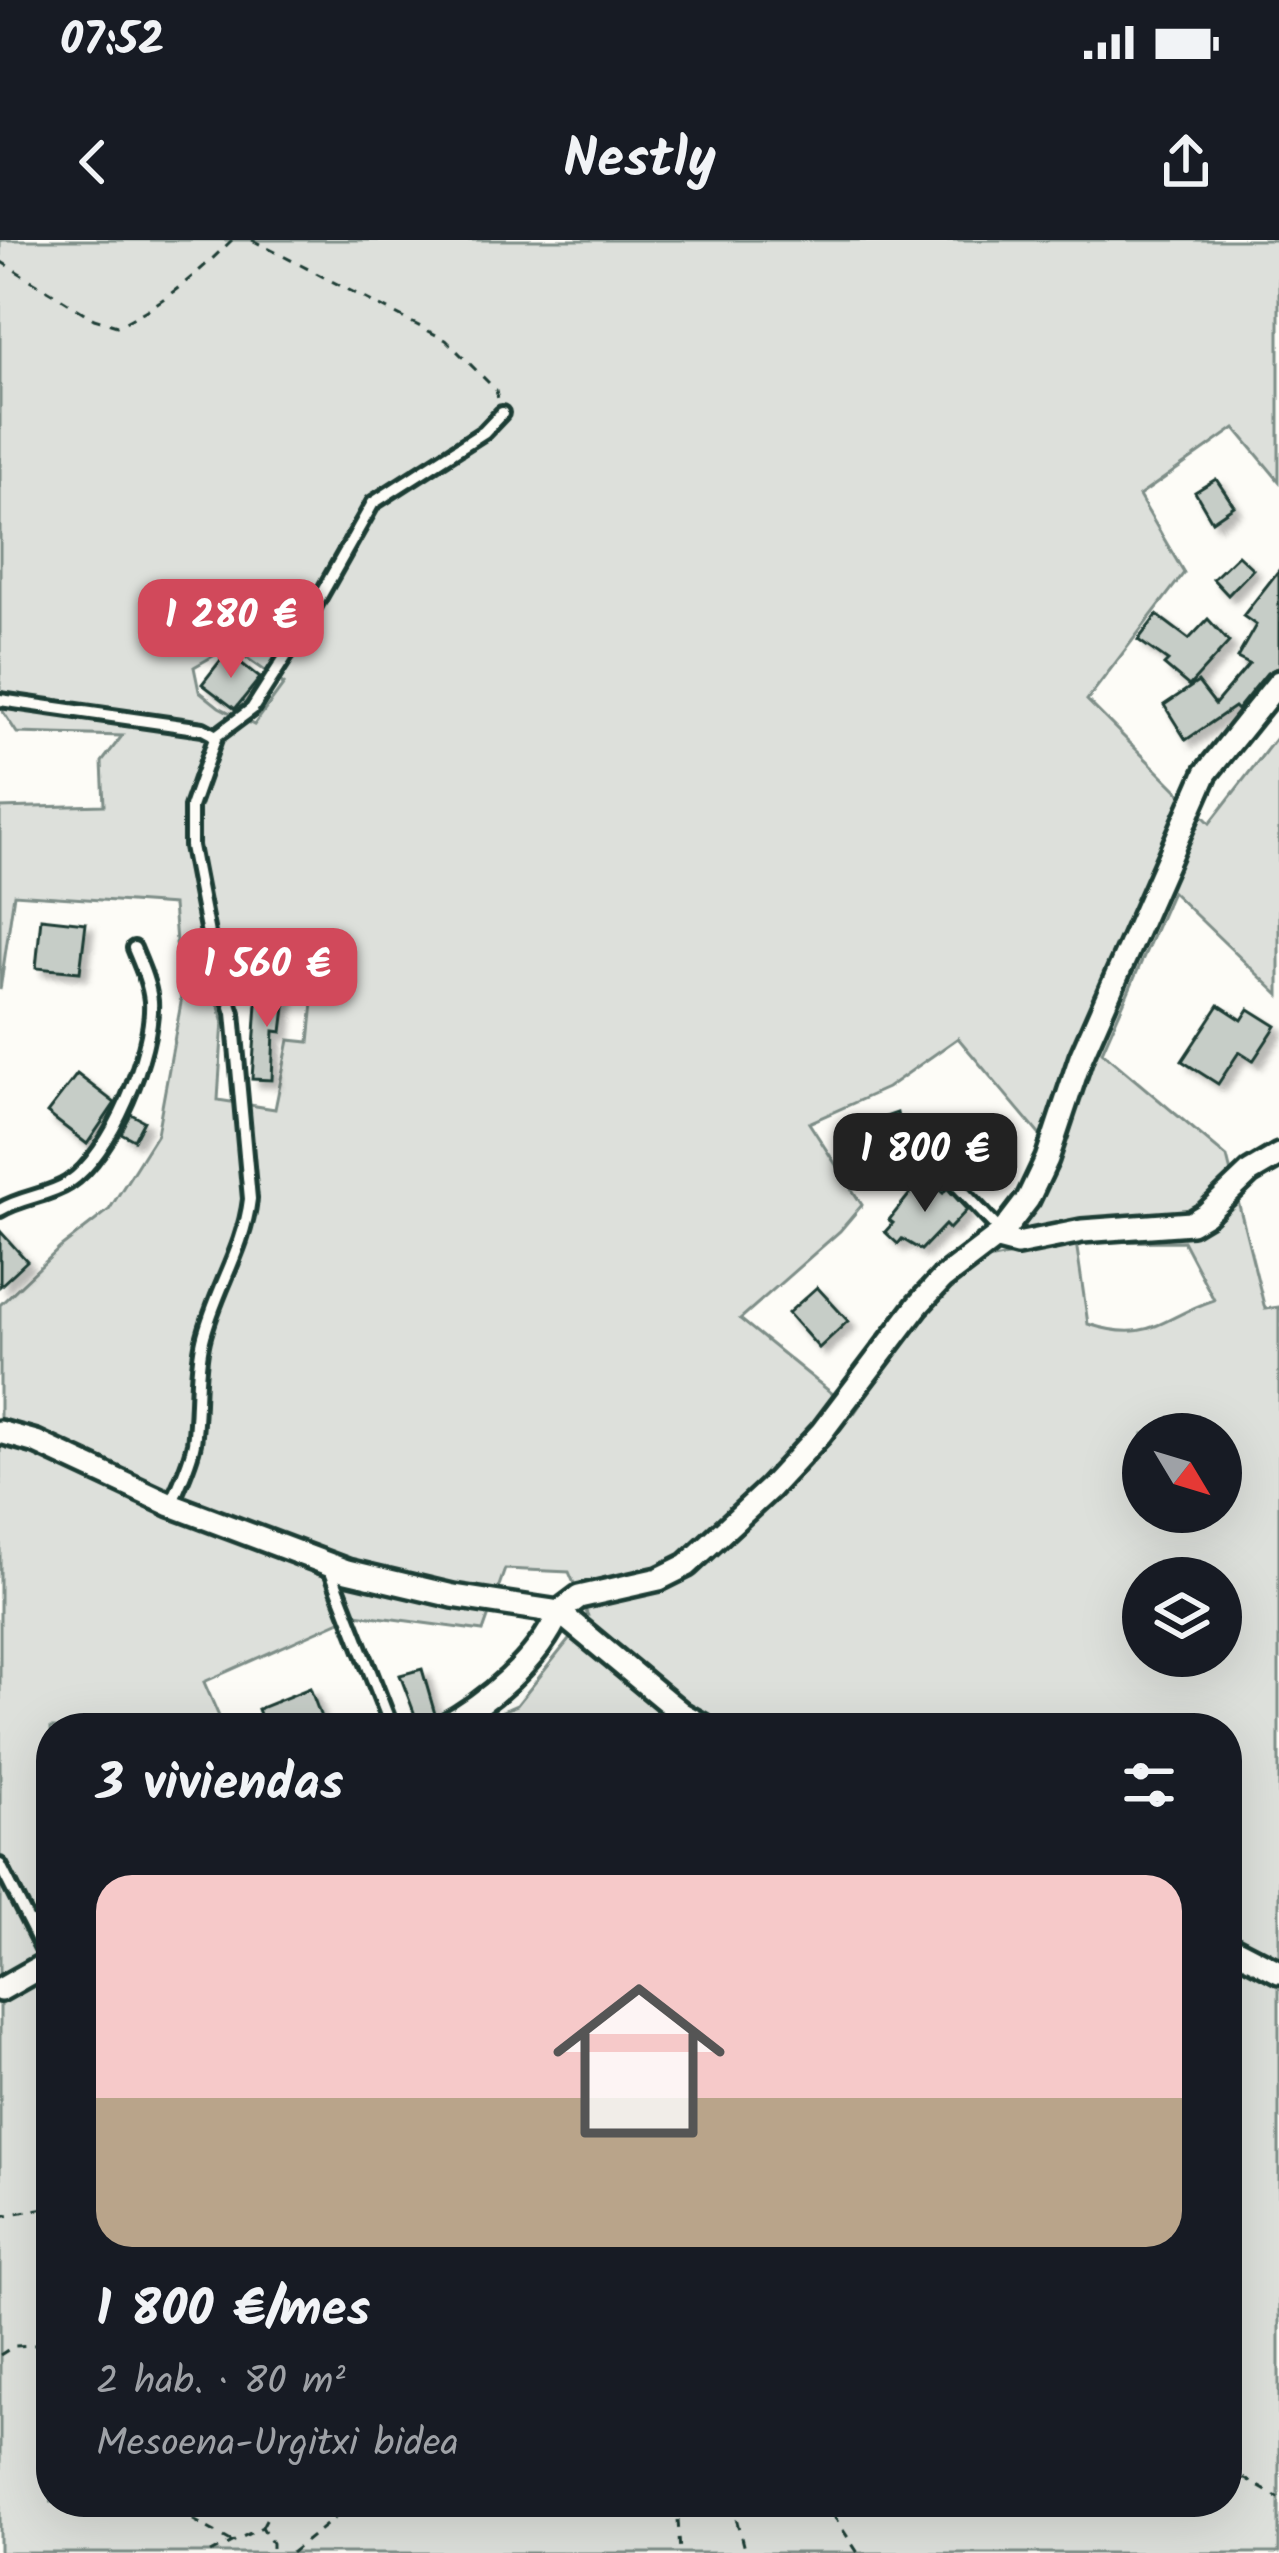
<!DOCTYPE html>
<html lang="es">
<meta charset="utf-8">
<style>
:root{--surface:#171b24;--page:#242831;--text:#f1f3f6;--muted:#9ea1a6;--accent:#d1495b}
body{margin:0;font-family:Kalam,sans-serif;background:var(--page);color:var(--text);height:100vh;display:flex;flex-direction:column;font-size:45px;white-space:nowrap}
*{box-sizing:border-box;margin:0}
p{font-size:39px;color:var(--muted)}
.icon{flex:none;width:66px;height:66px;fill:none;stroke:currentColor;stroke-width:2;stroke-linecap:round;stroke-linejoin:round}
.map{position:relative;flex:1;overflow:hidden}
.panel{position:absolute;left:36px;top:1473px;width:1206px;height:804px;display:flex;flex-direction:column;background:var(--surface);border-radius:48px;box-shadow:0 12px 48px #0002}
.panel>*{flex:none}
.needle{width:78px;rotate:128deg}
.controls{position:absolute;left:1122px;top:1173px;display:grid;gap:24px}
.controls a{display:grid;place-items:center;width:120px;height:120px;border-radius:50%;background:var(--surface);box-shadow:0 12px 48px #0002;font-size:60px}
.price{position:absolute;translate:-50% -102px;padding:0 27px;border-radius:24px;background:var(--accent);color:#fff;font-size:39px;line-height:78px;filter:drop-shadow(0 3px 6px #0008)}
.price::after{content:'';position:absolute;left:50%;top:72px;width:36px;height:27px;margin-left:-18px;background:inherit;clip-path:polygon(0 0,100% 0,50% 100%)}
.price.selected{background:#222;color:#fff}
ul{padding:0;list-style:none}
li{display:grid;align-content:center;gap:24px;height:636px;padding:0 60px}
li span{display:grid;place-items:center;height:372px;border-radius:36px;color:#555}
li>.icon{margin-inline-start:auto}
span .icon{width:216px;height:216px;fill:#fffc;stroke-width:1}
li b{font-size:51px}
h2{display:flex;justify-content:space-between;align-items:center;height:144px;padding:0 60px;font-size:51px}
.status{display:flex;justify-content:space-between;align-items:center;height:84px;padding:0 60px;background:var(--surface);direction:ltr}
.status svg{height:33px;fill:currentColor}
header{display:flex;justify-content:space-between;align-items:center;height:156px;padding:0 60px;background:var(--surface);font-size:54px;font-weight:700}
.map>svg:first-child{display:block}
.green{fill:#dde0db;stroke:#7e8e88;stroke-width:3;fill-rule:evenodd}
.building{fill:#c6cdc7;stroke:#1f3d34;stroke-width:3;filter:url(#shadow)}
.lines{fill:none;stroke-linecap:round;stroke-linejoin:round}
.service-casing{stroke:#1f3d34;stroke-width:20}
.minor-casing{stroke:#1f3d34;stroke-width:30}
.path{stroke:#1f3d34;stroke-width:3;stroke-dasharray:9 9;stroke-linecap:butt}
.service{stroke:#fdfcf7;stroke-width:10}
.minor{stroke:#fdfcf7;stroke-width:21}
</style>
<div class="status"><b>07:52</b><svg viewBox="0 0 49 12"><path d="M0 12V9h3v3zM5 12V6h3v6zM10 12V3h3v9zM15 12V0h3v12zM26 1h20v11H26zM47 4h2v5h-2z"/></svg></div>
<header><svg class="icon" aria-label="back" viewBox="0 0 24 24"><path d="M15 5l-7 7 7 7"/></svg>Nestly<svg class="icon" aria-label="share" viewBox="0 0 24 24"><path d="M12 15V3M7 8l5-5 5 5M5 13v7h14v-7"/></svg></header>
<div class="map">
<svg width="1279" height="2313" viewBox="0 0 1279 2313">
<defs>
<filter id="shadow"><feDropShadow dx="7" dy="7" stdDeviation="3" flood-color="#0004"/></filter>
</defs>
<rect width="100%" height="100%" fill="#fdfcf7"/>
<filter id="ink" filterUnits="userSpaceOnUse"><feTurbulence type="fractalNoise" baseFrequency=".00833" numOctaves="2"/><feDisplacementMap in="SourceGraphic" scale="24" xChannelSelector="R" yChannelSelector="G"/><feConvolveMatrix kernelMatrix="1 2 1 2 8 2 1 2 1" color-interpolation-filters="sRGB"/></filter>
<g filter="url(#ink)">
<path class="green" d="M0 0H1279V241L1235 188 1139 256 1184 333 1087 460 1210 583 1279 494V755L1172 652 1102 812 1227 917 1265 1069 1279 1067V2313H0V1065L60 1008 109 970 157 894 181 763 173 665 14 654 0 750V568L104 565 102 522 122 496 17 493 0 467ZM222 411 241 414 284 444 254 485 219 467 199 451 194 427ZM204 719 316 733 309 802 289 800 275 869 218 860 223 780ZM958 798 1059 918 1019 986 1028 993 1008 1016 983 1021 944 1050 913 1088 855 1172 740 1079 840 991 862 965 809 883 887 848ZM1183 1001 1214 1060C1158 1079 1151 1104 1088 1084L1076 1002ZM1143 1194H1221V1272H1143ZM505 1329 569 1332 588 1376 517 1465 463 1488H1227V2262H51V1488H224L204 1442 356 1374 483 1391ZM1143 1338H1221V1416H1143Z"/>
<path class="building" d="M1216 239 1234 266 1212 281 1195 252Z
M1238 315 1253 329 1228 355 1213 339Z
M1279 330V427L1267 433 1237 470 1234 467 1186 500 1164 465 1198 442 1215 464 1249 424 1237 418 1256 385 1243 376Z
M1157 375 1189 399 1208 379 1229 402 1189 446 1164 425 1168 421 1138 400Z
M227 412 260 438 235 469 202 444Z
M41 678 86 683 80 732 36 728Z
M258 748 287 751 282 792 274 791 272 840 252 839Z
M1219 765 1242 780 1249 769 1276 786 1253 821 1239 812 1218 844 1182 821Z
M77 834 115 863 87 904 47 873Z
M897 873 905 911 870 924 856 898 883 888 880 879Z
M131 874 144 881 134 900 121 893Z
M924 936 943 953 947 948 967 970 949 989 945 985 921 1010 902 999 898 1004 885 992 893 983 889 980Z
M0 991 27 1021 0 1046Z
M817 1047 848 1081 819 1108 788 1073Z
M422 1429 435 1474 418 1483 400 1435Z
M310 1448 325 1488H265L258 1469Z"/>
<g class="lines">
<g class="service-casing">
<path id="service" d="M0 460 203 489 216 496 191 567V606L209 699 233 773 250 959C244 1010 215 1050 203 1100 195 1135 199 1169 194 1203 190 1224 179 1245 171 1265
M216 496 252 469 291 408 373 263 484 192 502 173
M911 901 922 922 951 939 1002 993
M0 970C21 957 48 956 68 943 111 916 154 811 151 761 149 742 141 725 134 708
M329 1326 392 1488
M0 1625 49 1722"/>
</g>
<g class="minor-casing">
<path id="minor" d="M998 999 1017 1004 1082 991 1191 983 1206 974 1250 932 1279 915
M0 1192 36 1202 171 1265 347 1331 453 1356 559 1372 682 1474 707 1488
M559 1372 579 1357 659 1339 687 1325 769 1249 821 1193 918 1065 942 1039 1002 993 1028 959 1047 919 1081 817 1206 533 1279 442
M441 1488C486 1464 539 1420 559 1372
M1227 1705 1279 1732
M0 1750 51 1721"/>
</g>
<path class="path" d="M252 0 446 100 496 150 498 159
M0 21 94 79 117 86C163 64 196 35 232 0
M0 1976 51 1967
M0 2115 14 2106 51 2104
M1227 2229 1279 2258
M161 2262 231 2301
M677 2262 680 2313
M732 2262 745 2313
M820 2262 832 2273 858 2313
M262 2287 275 2262
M211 2313 262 2287 272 2303V2313
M291 2313 355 2262"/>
<use href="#service" class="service"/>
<use href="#minor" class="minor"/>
</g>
</g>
</svg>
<div class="controls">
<a><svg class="needle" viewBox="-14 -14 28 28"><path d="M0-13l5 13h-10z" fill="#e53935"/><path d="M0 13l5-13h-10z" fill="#9ea1a6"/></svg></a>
<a><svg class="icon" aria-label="layers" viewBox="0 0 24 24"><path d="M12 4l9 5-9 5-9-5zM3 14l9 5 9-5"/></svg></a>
</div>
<b class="price" style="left:231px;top:441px">1 280 €</b>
<b class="price" style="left:267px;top:790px">1 560 €</b>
<b class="price selected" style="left:925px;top:975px">1 800 €</b>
<section class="panel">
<h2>3 viviendas<svg class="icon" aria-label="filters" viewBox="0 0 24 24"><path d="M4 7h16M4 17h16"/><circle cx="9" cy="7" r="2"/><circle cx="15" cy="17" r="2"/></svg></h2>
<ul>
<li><span style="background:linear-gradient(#f6c9c9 60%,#b9a48a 0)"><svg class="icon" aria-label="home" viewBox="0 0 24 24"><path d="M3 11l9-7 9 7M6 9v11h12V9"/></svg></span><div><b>1 800 €/mes</b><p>2 hab. · 80 m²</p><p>Mesoena-Urgitxi bidea</p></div></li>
</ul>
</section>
</div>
